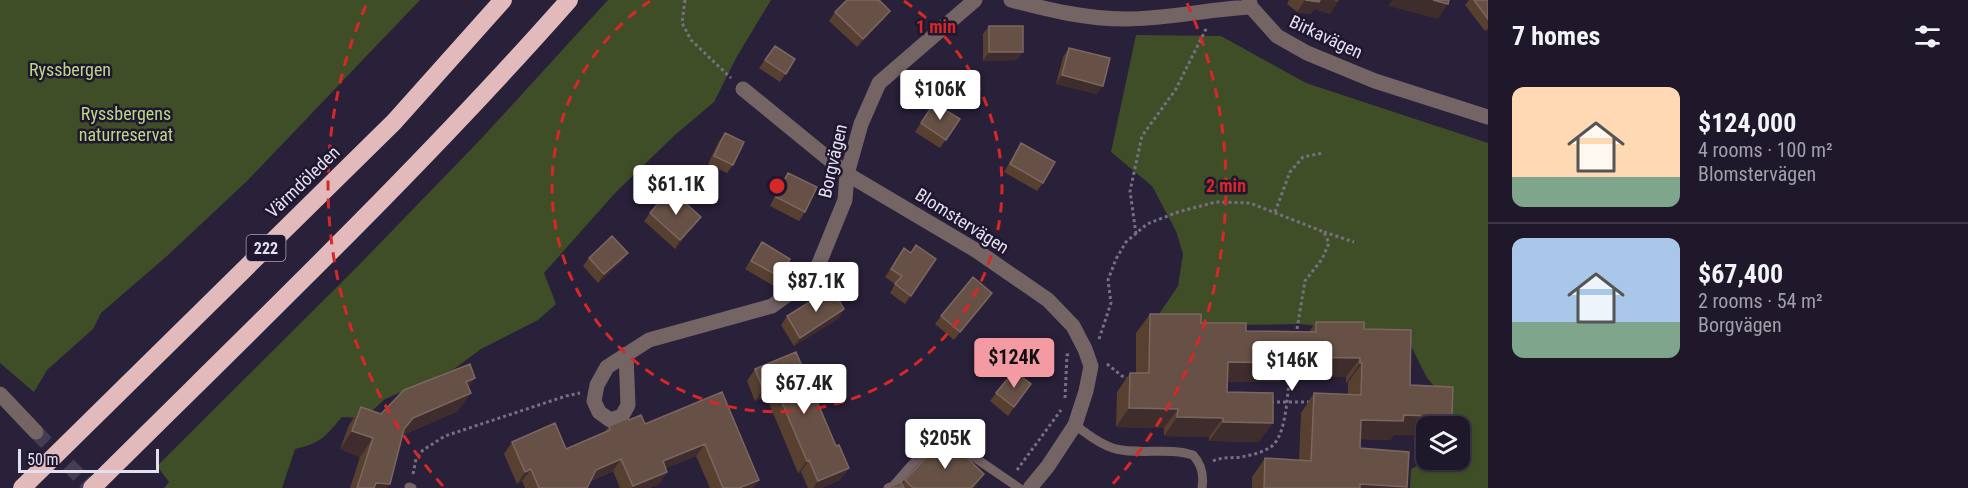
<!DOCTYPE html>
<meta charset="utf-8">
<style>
:root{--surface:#1f182b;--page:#272133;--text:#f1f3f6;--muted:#a1a0a9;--line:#3c3747;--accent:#f49aa3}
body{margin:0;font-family:"Roboto Condensed",sans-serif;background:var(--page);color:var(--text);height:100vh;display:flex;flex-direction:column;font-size:22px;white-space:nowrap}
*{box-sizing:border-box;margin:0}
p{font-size:20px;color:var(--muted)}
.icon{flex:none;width:33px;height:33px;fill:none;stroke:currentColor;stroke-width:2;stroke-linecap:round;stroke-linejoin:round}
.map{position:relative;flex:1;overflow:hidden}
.details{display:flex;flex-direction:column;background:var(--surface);width:480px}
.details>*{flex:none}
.buttons{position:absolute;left:1416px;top:416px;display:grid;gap:12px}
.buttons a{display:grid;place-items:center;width:54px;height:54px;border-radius:12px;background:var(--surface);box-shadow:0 2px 4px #0004,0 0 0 2px var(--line);font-size:30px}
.scale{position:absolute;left:18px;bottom:15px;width:141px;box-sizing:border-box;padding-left:6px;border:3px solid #e3dfef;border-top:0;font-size:16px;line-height:21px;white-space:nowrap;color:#e3dfef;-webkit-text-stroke:4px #1f172f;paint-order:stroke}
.price{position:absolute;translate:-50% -51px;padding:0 14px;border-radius:6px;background:#fff;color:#222;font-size:20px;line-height:39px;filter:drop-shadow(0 2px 3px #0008)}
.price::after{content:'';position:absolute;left:50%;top:36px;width:18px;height:14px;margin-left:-9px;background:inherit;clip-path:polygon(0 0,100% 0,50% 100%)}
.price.selected{background:var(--accent);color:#111}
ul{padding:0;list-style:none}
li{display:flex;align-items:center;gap:18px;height:150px;padding:0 24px}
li+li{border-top:2px solid var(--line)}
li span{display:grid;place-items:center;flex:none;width:168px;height:120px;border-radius:12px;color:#555}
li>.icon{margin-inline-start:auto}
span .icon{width:72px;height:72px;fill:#fffc;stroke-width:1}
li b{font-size:26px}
h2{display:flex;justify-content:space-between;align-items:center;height:72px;padding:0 24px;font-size:26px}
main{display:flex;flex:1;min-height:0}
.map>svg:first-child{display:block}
.green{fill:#404e27}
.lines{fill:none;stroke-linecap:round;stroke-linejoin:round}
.minor-tunnel{stroke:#453d54;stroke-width:15;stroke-dasharray:15 8;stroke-linecap:butt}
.path{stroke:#777085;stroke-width:3;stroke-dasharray:3 3;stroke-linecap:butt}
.service{stroke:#746464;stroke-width:9}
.minor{stroke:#746464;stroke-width:15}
.motorway{stroke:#e2babb;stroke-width:18}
.wall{fill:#584031}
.shaded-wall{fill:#3f2c2c}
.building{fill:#675146;stroke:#7b6760;stroke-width:1.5}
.ring{fill:none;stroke:#d62828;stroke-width:3;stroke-dasharray:10 8}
.labels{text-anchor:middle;stroke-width:5;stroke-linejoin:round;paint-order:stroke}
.shield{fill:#1f172f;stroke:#a8a3b5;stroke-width:1.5}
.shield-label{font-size:16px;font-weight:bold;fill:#e3dfef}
.street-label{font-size:18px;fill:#e3dfef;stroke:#1f172f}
.park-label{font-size:18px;fill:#bad886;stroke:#1f172f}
.centre{fill:#d62828;stroke:#1f172f;stroke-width:3}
.ring-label{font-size:18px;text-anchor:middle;font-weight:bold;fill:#d62828;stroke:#1f172f;stroke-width:5;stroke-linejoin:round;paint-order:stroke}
</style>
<main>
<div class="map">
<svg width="1488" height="488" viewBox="0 0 1488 488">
<rect width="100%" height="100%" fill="#292039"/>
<path class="green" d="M0 0H420L247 181 167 256 101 313 93 329 47 370 34 392 0 363Z
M608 0H771L736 58 714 102 676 134 616 192 544 273 556 304 538 320 481 349 454 369 385 399 364 418 342 417C325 437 321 443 295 449L282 488H164L169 482 157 466 358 266 480 140Z
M1136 35 1221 36 1306 83 1488 143V488H1410L1411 469 1430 459H1460V426H1456L1451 405 1427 378 1410 344 1379 332 1300 324 1151 326 1178 286 1183 254 1176 231 1152 186 1111 152Z"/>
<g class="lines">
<path class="minor-tunnel" d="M36 432 91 488"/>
<path class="path" d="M685 0 682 23 691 40 731 78
M1275 212 1290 172 1303 157 1323 153
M1324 232 1354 242
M1136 234 1130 191 1142 136 1176 89 1207 27
M1099 339 1111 303 1108 280 1116 259 1126 242 1147 224 1178 212 1216 202 1250 203 1324 232 1329 243 1322 259 1305 281 1296 335
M1107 364 1122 376 1128 379
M1065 398 1067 355 1071 354
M1271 402H1312
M1213 461C1223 456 1235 459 1246 456 1255 454 1264 452 1272 446 1287 433 1287 393 1290 374
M1017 470 1061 410
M413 474 416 459 423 450 445 436 566 396 580 393"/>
<path class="service" d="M1075 425C1087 434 1101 445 1116 449 1141 455 1169 447 1193 455 1202 465 1204 475 1202 488
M409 487 412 488
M888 488 893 486C909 469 926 442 952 442L1019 488"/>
<path class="minor" d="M1011 0C1049 10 1086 19 1126 19 1167 19 1209 9 1251 7
M1249 0 1251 7 1277 36 1307 53 1375 81 1488 117
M743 89 847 174 977 251 1048 300 1073 326 1085 349 1091 366 1086 391 1075 425 1048 466 1030 488
M626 354 628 405 622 416 610 420 599 412 594 401 597 385 607 367 649 340 772 306 805 282 818 266 845 200 847 174 861 124 879 83 975 0
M0 394 36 432"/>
<path class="motorway" d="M22 488 394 122 503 0
M92 488C253 328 418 171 569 0"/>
</g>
<path class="wall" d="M1289 0H1339L1330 14 1314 9 1311 14 1297 12 1287 4Z
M1469 0H1488V29L1485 31 1465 5Z
M890 11 884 19 857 47 829 21 835 12Z
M989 26 1017 60 983 61V34Z
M775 46 795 59 780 82 759 68Z
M1069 48 1097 94 1056 84 1063 57Z
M934 103 960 119 940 148 915 132Z
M725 133 733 165 727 173 708 164 719 141Z
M1021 143 1043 183 1037 191 1004 172Z
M788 173 805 212 799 221 770 206 782 181Z
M676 204 695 225 675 249 644 221 650 213Z
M762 242 780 277 774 286 745 269Z
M904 248 911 253 936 259 905 304 890 293 895 284 885 277Z
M589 258 622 261 598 283 583 266Z
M986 302 954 340 935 324 941 316Z
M844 309 839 318 794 346 781 325 787 316Z
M1150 314 1246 331 1309 332 1316 322 1364 329 1410 385 1452 417 1446 426H1426L1394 435 1390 440 1360 439V448L1407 487 1406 488H1252V477L1265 458 1299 460 1301 413 1314 393 1348 394V383H1346V377L1283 376 1279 382H1227V392L1259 442 1209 441V437L1164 436V428L1116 427 1117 392 1130 373H1136V333Z
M796 352 836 446 849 468 840 480 822 488H808L801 472 798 473 766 396 755 401 747 381 755 369Z
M1031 384 1008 416 990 401 996 393Z
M722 392 759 480 753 488H710L696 456 666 468 667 472 659 484 649 488H620L613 471 591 481 587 488H525L522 481 517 484 504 454 512 442 566 449 604 433 609 426 629 420 645 424Z
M361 407 381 414 458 411 403 435 387 488H350L360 457 340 449 349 425Z
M905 480 976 486 974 488H886L902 484Z"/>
<path class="shaded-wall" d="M1305 0H1333L1338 2 1330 14 1314 9 1311 14 1297 12Z
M1392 0H1433L1448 4 1438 19 1388 6Z
M890 11 884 19 857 47 863 39Z
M989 52H1023L1017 60 983 61Z
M1062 75 1103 86 1097 94 1056 84Z
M701 217 695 225 675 249 680 240Z
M628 253 622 261 598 283 604 274Z
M992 293 986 302 954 340 960 332Z
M844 309 839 318 794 346 800 338Z
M1292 357 1360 358 1346 377 1283 376 1279 382H1214L1228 362Z
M1360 363H1362L1348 383H1346Z
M475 378 463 396 471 393 458 411 400 436 404 429 413 418 466 382Z
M774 384 766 396 755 401 763 389Z
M1129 408 1178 409 1164 428 1116 427Z
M1404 415 1452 417 1446 426H1426V436L1394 435 1390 440 1348 439 1361 420Z
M1177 417 1223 418 1209 437 1164 436Z
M1223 422 1273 423 1259 442 1209 441Z
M352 431 373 438 360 457 340 449Z
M705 444 696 456 654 473 663 461Z
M621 459 613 471 587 482 596 470Z
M809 460 801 472 798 473 807 461Z
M849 468 840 480 822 488H813L818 481Z
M531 469 522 481 517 484 525 472Z
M667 472 659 484 649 488H632L633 486Z
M984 474 976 486 974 488H971Z
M759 480 753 488H739Z
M376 483 390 484 387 488H372Z
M1360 484 1407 487 1406 488H1357Z"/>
<path class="building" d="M847 0H879L890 11 863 39 835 12Z
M1305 0H1320L1319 2Z
M1433 0H1449L1448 4Z
M1474 0H1488V19Z
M989 26H1023V52H989Z
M775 46 795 59 786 74 765 60Z
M1069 48 1110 58 1103 86 1062 75Z
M934 103 960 119 946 140 921 123Z
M725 133 744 142 733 165 714 156Z
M1021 143 1055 162 1043 183 1010 164Z
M788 173 817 187 805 212 776 197Z
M665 195 676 204 681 199 701 217 680 240 650 213Z
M612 236 628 253 604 274 589 258Z
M762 242 790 259 780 277 751 261Z
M916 245 936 259 911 296 895 284 902 276 891 269 904 248 911 253Z
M973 277 992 293 960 332 941 316Z
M832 288 844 309 800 338 787 316Z
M1150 314H1201V323H1246V331L1316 332V322H1364V329L1411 330 1410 385 1453 387 1452 417 1404 415 1403 421 1361 420 1360 448 1409 452 1407 487 1360 484V488H1264L1265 458 1311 461 1314 393 1361 395 1362 363H1360V358L1292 357V363L1228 362 1227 392 1273 393V423L1223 422V418L1177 417 1178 409 1129 408 1130 373H1149Z
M796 352 836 446 839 445 849 468 818 481 809 460 807 461 774 384 763 389 755 369Z
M470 364 475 378 466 382 471 393 413 418 404 429 390 484 376 483 374 488H357L373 438 352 431 361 407 381 414 404 390Z
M1014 371 1031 384 1014 407 996 393Z
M722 392 759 480 739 488H723L705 444 663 461 667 472 633 486 621 459 596 470 587 488H539L531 469 525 472 512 442 555 423 566 449 610 430 609 426 628 418 629 420 641 415 645 424Z
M948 440 984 474 971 488H913L905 480 932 451Z
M901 482 904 488H886Z"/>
<g class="ring">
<path d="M904 1A225 225 0 1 1 650 1"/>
<path d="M443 486A449 449 0 0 1 367 3M1187 3A449 449 0 0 1 1111 486"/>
</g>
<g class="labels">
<rect class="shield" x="246.5" y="235" width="39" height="26" rx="4.5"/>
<g class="shield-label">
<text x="266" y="254">222</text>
</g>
<g class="street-label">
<text transform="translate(1326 37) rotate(25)" y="6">Birkavägen</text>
<text transform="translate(833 161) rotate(-77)" y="6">Borgvägen</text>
<text transform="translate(303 182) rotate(-44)" y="6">Värmdöleden</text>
<text transform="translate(962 221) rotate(32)" y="6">Blomstervägen</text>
</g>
<g class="park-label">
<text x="70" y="76">Ryssbergen</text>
<text x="126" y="120">Ryssbergens<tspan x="126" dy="21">naturreservat</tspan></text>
</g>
</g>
<circle cx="777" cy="186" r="9" class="centre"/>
<g class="ring-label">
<text x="936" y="33">1 min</text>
<text x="1226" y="192">2 min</text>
</g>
</svg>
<div class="buttons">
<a><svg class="icon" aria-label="layers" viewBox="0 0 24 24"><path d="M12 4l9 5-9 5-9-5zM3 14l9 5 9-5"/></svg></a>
</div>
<div class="scale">50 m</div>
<b class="price" style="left:940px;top:121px">$106K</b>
<b class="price" style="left:676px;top:216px">$61.1K</b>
<b class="price" style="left:816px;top:313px">$87.1K</b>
<b class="price selected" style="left:1014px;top:389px">$124K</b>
<b class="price" style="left:1292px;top:392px">$146K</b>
<b class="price" style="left:804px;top:415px">$67.4K</b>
<b class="price" style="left:945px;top:470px">$205K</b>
</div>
<section class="details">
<h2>7 homes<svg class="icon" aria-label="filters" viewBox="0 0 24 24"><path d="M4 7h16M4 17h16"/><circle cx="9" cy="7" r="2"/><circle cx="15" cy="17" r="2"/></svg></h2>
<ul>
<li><span style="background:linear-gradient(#ffd9b3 75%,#7fa58c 0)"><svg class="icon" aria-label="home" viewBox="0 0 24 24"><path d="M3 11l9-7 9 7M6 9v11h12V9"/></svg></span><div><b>$124,000</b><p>4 rooms · 100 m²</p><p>Blomstervägen</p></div></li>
<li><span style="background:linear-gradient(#a9c7e8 70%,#7fa58c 0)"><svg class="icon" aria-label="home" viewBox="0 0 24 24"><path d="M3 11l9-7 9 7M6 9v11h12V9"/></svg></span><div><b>$67,400</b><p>2 rooms · 54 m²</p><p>Borgvägen</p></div></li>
</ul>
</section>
</main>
